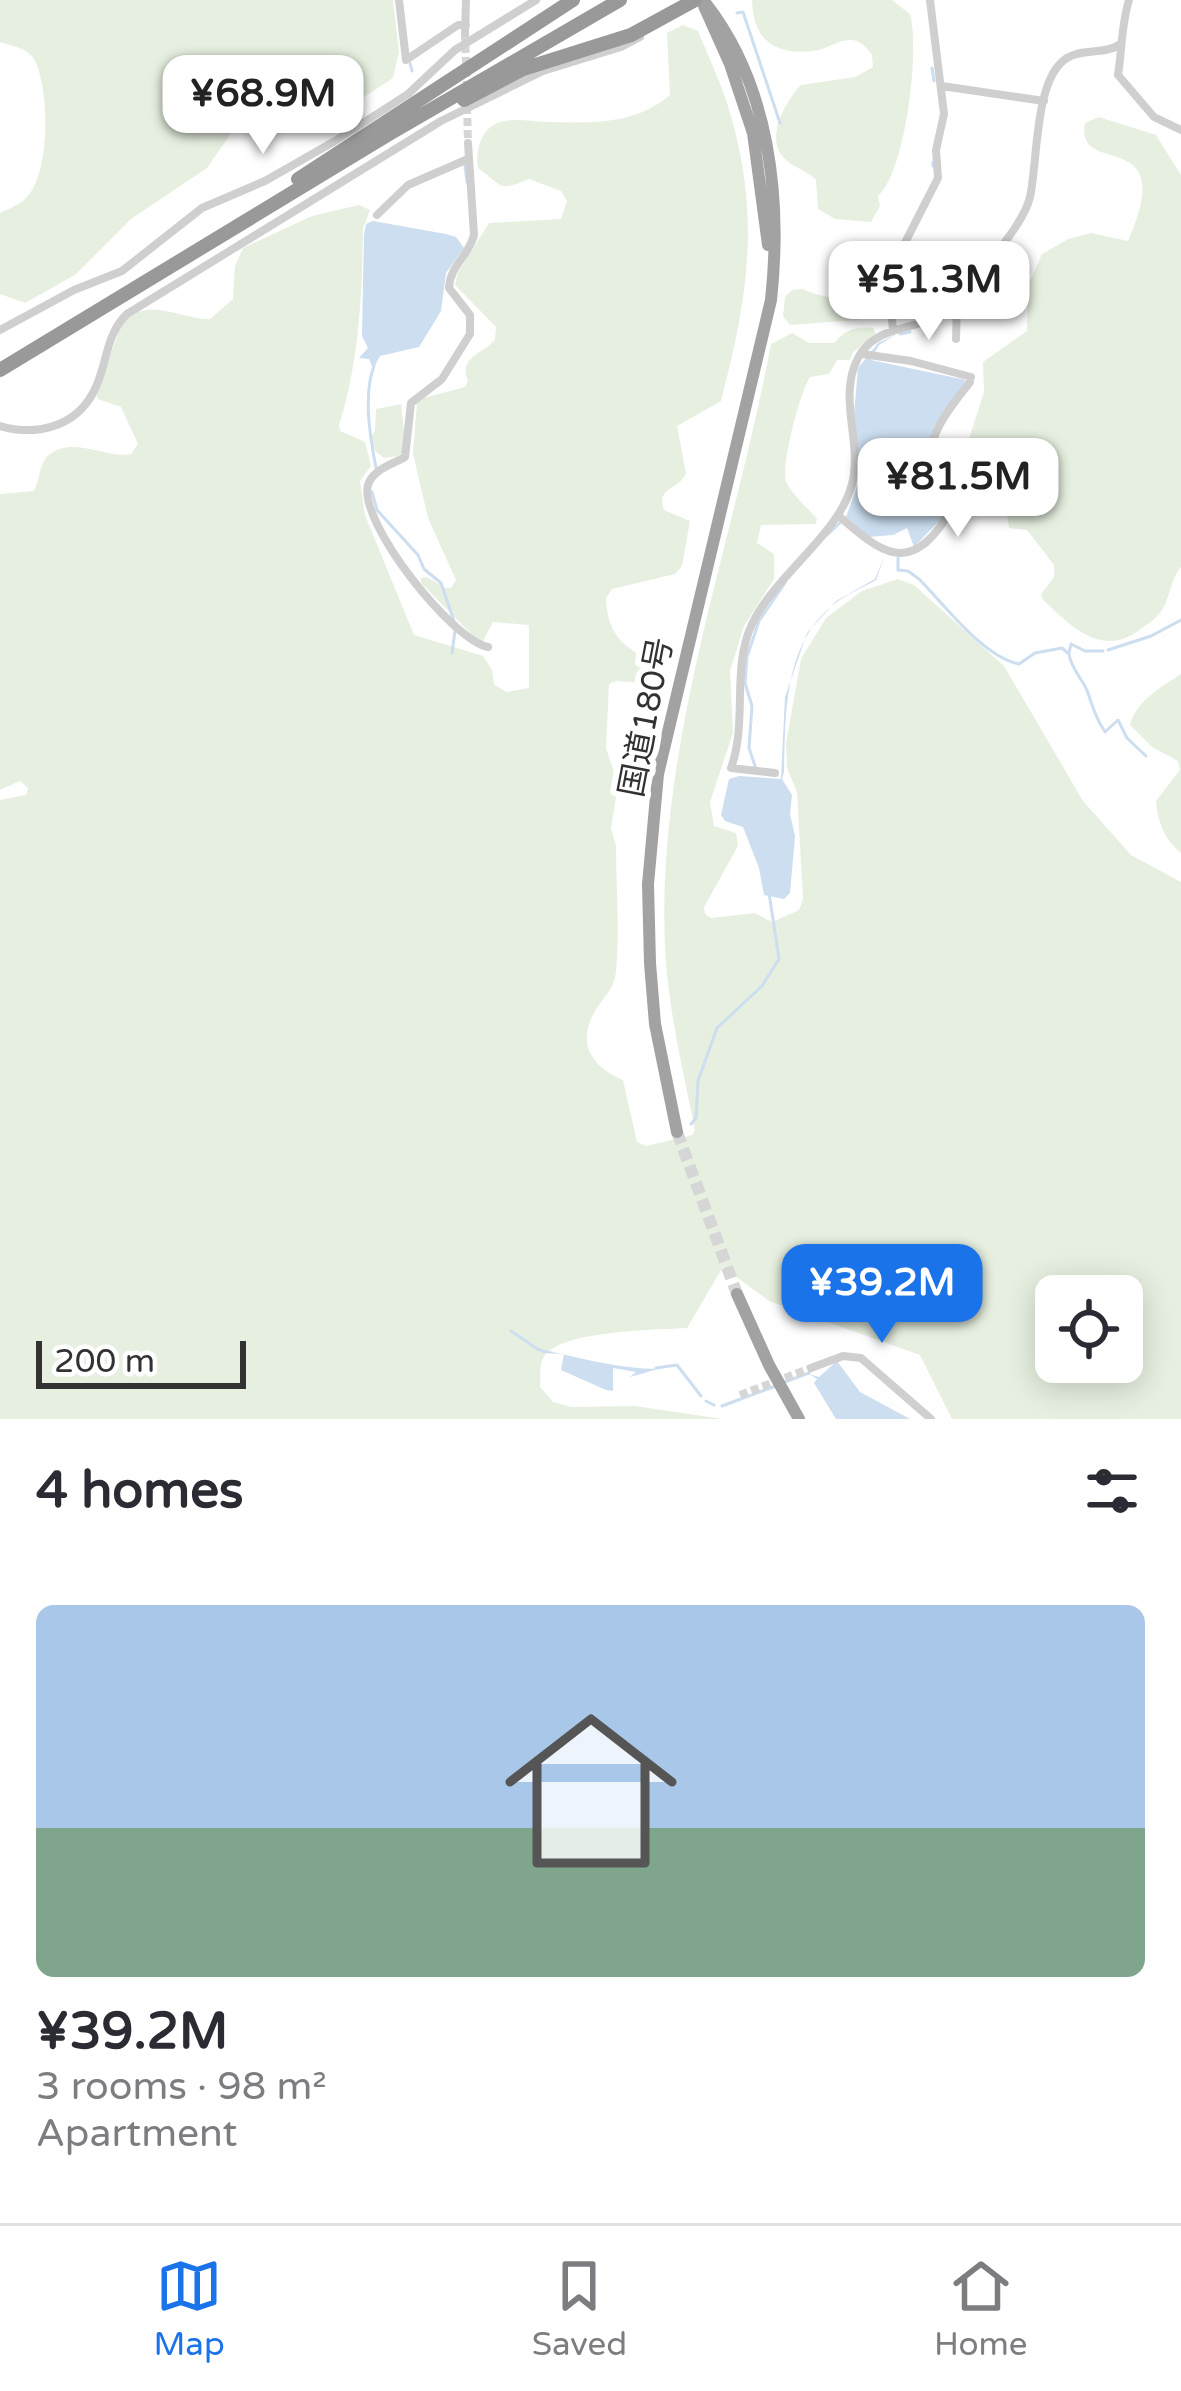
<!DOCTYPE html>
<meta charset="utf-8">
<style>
:root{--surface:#fff;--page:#f2f2f3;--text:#2b2b33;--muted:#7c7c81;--line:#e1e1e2;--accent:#1a73e8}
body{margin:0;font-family:"Varela Round","Noto Sans JP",sans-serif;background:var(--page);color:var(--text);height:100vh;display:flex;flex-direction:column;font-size:45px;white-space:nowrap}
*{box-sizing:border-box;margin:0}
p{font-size:39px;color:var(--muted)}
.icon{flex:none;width:66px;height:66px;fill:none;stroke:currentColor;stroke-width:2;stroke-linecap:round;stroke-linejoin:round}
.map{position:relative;height:1419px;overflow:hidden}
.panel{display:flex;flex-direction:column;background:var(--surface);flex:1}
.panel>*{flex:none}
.tools{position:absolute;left:1035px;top:1275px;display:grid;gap:24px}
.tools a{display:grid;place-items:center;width:108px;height:108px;border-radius:18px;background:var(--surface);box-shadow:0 6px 30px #0003;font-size:60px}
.scale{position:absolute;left:36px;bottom:30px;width:210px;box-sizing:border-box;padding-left:12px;border:6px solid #323232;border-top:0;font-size:33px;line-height:42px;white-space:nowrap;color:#323232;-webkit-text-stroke:9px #fff;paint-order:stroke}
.price{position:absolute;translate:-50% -102px;padding:0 27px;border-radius:24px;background:#fff;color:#222;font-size:39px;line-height:78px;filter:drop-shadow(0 3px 6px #0008)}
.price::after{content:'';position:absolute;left:50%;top:72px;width:36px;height:27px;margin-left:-18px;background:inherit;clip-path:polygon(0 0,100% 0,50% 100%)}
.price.current{background:var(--accent);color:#fff}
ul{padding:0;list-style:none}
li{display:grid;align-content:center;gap:24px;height:636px;padding:0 36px}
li+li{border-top:3px solid var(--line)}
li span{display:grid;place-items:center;height:372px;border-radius:18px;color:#555}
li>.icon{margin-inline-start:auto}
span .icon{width:216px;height:216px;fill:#fffc;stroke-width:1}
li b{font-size:51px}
h2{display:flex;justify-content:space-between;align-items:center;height:144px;padding:0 36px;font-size:51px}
.menu{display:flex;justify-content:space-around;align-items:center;height:168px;border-top:3px solid var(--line);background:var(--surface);font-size:33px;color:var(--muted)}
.menu a{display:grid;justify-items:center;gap:6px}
.menu .current{color:var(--accent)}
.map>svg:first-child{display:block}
.green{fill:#e7f0e0;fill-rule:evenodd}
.water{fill:#ccdef0}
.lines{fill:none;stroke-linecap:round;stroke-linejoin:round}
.stream{stroke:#ccdef0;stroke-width:3}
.minor-tunnel{stroke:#d6d6d6;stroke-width:8;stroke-dasharray:8 4;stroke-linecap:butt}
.trunk-tunnel{stroke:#d6d6d6;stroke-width:12;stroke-dasharray:12 6;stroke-linecap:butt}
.minor{stroke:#cfcfcf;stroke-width:8}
.trunk{stroke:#a2a2a2;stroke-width:12}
.motorway{stroke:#999;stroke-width:14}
.labels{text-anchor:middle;stroke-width:12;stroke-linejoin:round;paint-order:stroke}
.street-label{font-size:33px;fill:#323232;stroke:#fff}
</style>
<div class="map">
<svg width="1181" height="1419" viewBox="0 0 1181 1419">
<rect width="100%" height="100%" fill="#fff"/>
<path class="green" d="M0 0H393L399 52 393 78 364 97C323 69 315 64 266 84L256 106 232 114 236 126 207 168 131 219 75 275 25 303 0 294V213C8 209 19 205 25 199 51 175 50 88 34 59 28 48 11 46 0 42Z
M752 0H892L910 14C920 49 906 171 878 196L880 206 871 222 835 219 818 209 816 180C806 170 792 167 783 157 765 137 786 101 801 85L855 77 873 67 872 55C866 47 861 40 850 40 837 40 826 50 813 51 773 55 753 39 752 0Z
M683 25 698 31C711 62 726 94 734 127 760 227 746 304 721 401L677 426 686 473C680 490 655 487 664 510L690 521 682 566 675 574 612 589 606 598C607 633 623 649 654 661V675L643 683 616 681 609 684 606 748 618 785 611 828 616 846C616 887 620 930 616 971 615 989 602 998 594 1013 576 1045 594 1068 623 1080L637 1142 646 1146 692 1135 695 1130C683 1070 668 1009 665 948 656 742 734 543 771 344L792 333 809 343H834C845 330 855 326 873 328L876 334 853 352 850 360H837L829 374 810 377C800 392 781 464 786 481 791 494 808 508 817 519L816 524 761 525 757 543 774 554V579L744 626 730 671 733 733 710 802 714 826 736 833 738 846 704 907 705 914 711 918 755 913 772 922 799 910 803 899 797 792 787 768 786 743 801 659 826 618 862 591 898 579 914 585 1004 666 1083 801 1131 855 1181 882V1419H952L920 1355 769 1301 723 1267 687 1328C658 1330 554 1330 543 1359 539 1366 541 1379 540 1387L553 1402 571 1407 635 1406 723 1419H0V800L26 795 28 788 20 781 0 790V494L34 491C40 480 39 462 50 454 75 436 106 459 131 454L138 444 121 407 98 399 96 394 122 323C150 295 176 319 210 319L233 299 235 266 243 248 312 216 359 205 370 210 363 229C362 296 359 363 339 425L340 431 365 442 371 466 360 481 365 515 414 635 483 656 492 670 494 684 506 692 529 688V625L493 622 483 641H478L421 583V578L427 577 445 588H451L456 580 428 518 413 454 417 403 423 398 465 387 468 381C458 357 483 354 495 340L496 327 455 285 458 272 489 223 561 219 567 201 561 191 529 179C498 192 504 187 478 168 475 151 481 128 500 122 514 118 531 121 546 122 591 123 635 125 670 95L667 33ZM1056 1296H1122V1362H1056Z
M1099 117 1156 135 1181 175V567C1170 579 1171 596 1162 610 1156 619 1149 623 1141 629 1102 659 1071 626 1043 600L1041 594 1054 577V565L1027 530 1009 528 1007 514 1026 490 1022 461C1007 448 993 437 975 450L967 445 984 392 983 362 1027 331 1028 286 1042 254 1068 239 1091 233 1128 241C1180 122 1074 180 1085 123Z
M803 289C824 300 849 297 868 306V315L857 320 790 325 783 316 785 297 792 290Z
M401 404 406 450 399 456 384 458 375 451 371 436 375 431 376 409Z
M1181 674V853C1165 841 1157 820 1156 801L1180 770 1178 761 1152 747 1130 725C1136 701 1161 687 1181 674Z"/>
<path class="water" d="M373 221 446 234 456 237 464 248 446 273 441 311 419 347 380 356 373 369 369 359 359 358 368 348 362 336 364 235 366 224Z
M897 334 879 345 871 360 966 380 934 427 927 457 942 518 914 547 907 528 893 535 869 537 846 517 860 478 854 415 858 368 878 343Z
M885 555 876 580C862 588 847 594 834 604 783 645 786 713 784 772L782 779 792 795 790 814 795 836 790 893 784 899 764 895 759 868 743 827 725 821 721 815 729 779 739 776 781 779 785 697 807 633 836 601 875 579Z
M537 1348C573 1357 621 1369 658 1369L630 1377 636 1372 613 1368V1391L606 1390 561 1370 564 1354 542 1353Z
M837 1361 860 1392 910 1419H836L814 1383 817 1379 809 1374 819 1377Z"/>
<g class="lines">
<path class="stream" d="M737 13 743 12 780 123
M410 63 412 71
M932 68 934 81
M933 162V166
M465 166 467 182
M890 257 894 252
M900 334 910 332
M374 366C363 395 370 437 376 468
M372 492 377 510 418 555 424 569 441 583 454 621
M827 535 842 521
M898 558V570L908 571 919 579C943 603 984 658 1019 664L1035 653 1062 648 1069 654
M1108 650 1151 636 1181 620
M452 653 455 631
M1069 653 1071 644 1085 651H1103
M1069 654C1072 671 1083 679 1088 693 1093 708 1096 718 1105 732L1118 720 1127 738 1146 756
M756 769 749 748 752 706 745 683 747 657 759 621 785 583
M691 1124 696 1118 698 1081 717 1028 762 986 779 959 769 893
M511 1331 539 1350
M656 1368 677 1365 701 1396
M785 1382 809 1373
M706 1401 714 1405
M722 1406 776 1386"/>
<path class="minor-tunnel" d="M465 33 467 91
M467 106 468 143
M740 1395 811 1368"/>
<path class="trunk-tunnel" d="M677 1132 737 1294"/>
<path class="minor" d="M399 0 406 60 458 25H466
M1129 0C1121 26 1122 50 1118 75L1154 117 1181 130
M465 33 466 0
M942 86 1044 101
M468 143 474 235C469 256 450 265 449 288L470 315V334L442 379 411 403 405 457C393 464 372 470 368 485 358 522 452 640 488 647
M377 215 408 185 468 159
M0 330 74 290 122 271 202 208 265 181 335 141 408 94 455 50 536 0
M893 330 888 276 938 178 936 150 944 114 930 0
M956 339 957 305
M862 354 911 361 971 377
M0 426C35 436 74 428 93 393 108 366 104 336 127 314L441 121 543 71 621 47 640 37
M839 516C880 552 909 576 946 518 944 500 938 487 933 471 922 438 952 406 970 382
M775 773 731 768C748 721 731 669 752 624 777 573 839 535 852 484 863 443 837 398 858 358 876 322 924 331 953 309 964 301 972 285 981 274 996 252 1024 222 1030 197 1038 162 1034 78 1067 58 1083 48 1103 55 1119 45
M811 1368 843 1356 861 1358 931 1419"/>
<path class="trunk" d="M704 6 730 64 753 133 768 245
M677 1132 655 1024 650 963 648 884 658 774 771 300C782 198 770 83 703 0
M737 1294 769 1365 799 1419"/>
<path class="motorway" d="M464 100 523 69 631 35 695 0
M298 179 573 0
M0 370 389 134 620 0"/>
</g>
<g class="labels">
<g class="street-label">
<text transform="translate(645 717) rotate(-79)" y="12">国道180号</text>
</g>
</g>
</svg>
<div class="tools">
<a><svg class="icon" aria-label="locate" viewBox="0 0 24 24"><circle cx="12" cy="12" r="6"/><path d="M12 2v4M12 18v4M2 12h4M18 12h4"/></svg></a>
</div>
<div class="scale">200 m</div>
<b class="price" style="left:263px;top:157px">¥68.9M</b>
<b class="price" style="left:929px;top:343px">¥51.3M</b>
<b class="price" style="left:958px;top:540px">¥81.5M</b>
<b class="price current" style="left:882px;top:1346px">¥39.2M</b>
</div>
<section class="panel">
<h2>4 homes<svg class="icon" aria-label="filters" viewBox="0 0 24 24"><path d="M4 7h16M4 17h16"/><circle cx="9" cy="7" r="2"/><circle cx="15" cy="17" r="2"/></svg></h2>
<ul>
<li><span style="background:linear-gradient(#a9c7e8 60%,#7fa58c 0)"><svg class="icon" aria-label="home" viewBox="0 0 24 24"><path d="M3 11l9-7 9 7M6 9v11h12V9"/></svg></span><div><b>¥39.2M</b><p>3 rooms · 98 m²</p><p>Apartment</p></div></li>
</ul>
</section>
<nav class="menu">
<a class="current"><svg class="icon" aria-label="map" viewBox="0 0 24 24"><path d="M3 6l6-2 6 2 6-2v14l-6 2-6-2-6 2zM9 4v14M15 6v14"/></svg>Map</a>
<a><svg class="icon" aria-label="saved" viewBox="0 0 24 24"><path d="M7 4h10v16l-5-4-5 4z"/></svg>Saved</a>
<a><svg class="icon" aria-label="home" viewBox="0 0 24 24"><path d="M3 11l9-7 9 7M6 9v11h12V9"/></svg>Home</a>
</nav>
